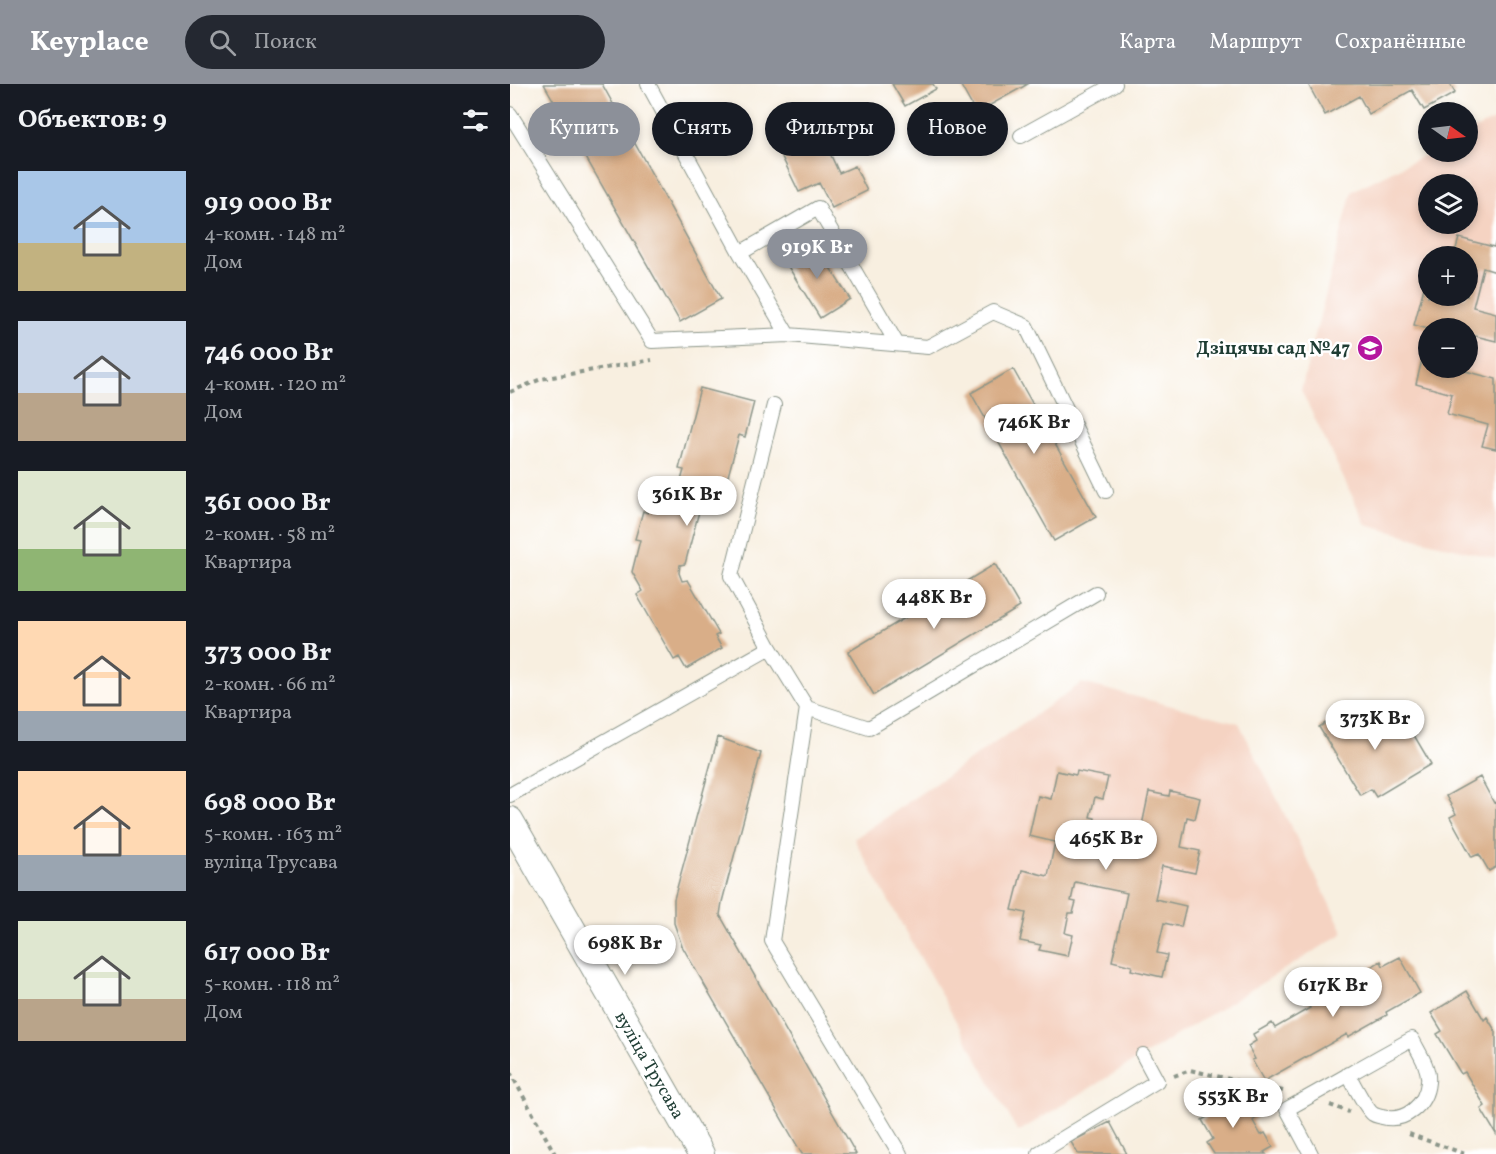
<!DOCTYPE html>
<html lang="ru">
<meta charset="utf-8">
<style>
:root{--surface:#171b24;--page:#242831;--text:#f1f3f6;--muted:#9ea1a6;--accent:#8c9099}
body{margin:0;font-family:Vollkorn,serif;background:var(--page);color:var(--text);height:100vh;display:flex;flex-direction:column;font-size:22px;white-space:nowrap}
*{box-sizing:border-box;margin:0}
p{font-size:20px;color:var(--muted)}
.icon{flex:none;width:33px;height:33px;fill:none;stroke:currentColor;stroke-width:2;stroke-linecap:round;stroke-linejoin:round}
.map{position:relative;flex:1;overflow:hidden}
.details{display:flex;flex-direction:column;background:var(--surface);width:510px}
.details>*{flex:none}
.guide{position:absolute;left:18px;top:18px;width:570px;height:54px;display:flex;gap:12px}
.needle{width:39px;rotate:104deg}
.tools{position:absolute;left:908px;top:18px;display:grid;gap:12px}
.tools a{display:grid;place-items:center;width:60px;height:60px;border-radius:50%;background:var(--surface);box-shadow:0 3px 9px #0003;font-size:30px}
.price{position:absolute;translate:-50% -51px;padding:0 14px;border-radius:21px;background:#fff;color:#222;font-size:20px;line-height:39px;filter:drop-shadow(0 2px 3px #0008)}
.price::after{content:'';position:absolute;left:50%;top:36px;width:18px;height:14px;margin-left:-9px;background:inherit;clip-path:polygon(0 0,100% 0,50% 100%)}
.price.selected{background:var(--accent);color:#fff}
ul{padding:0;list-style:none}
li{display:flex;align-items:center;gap:18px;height:150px;padding:0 18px}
li span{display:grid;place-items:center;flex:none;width:168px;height:120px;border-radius:0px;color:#555}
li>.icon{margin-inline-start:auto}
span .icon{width:72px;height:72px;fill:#fffc;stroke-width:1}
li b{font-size:26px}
h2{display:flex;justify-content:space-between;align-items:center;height:72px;padding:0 18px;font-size:26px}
.pill{padding:0 21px;border-radius:27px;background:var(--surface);box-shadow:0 3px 9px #0003;font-size:21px;line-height:54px}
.pill.selected{background:var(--accent);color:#fff}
header{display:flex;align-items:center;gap:36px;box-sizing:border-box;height:84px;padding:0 30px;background:var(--accent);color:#fff}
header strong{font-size:28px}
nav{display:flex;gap:33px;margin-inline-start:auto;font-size:21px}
.search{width:420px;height:54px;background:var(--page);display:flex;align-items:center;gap:15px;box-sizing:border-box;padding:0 21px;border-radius:33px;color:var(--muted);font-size:22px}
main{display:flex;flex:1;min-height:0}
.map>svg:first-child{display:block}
.built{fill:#f5d3c2;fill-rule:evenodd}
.building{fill:#d9ae88}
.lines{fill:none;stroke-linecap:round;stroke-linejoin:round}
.lane-casing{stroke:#8c968a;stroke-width:16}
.street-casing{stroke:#8c968a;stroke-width:28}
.path{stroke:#8c968a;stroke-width:4;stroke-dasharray:4.5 4.5;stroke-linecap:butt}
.lane{stroke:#fff;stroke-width:14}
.street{stroke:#fff;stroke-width:26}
.labels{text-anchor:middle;stroke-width:5;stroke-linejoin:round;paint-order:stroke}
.poi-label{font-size:18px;font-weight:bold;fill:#1f3d34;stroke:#fff;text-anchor:end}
.street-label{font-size:18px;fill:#1f3d34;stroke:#fff}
</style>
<header>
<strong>Keyplace</strong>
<div class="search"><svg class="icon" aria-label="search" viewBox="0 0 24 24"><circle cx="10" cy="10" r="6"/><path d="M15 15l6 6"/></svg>Поиск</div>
<nav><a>Карта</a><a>Маршрут</a><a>Сохранённые</a></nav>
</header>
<main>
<section class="details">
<h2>Объектов: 9<svg class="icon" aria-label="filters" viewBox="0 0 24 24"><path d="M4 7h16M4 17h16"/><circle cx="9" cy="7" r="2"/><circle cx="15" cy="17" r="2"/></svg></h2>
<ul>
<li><span style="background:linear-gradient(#a9c7e8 60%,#c2b280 0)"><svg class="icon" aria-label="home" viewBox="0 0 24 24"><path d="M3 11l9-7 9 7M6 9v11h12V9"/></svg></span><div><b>919 000 Br</b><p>4-комн. · 148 m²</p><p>Дом</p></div></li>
<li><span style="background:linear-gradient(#c9d6e8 60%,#b9a48a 0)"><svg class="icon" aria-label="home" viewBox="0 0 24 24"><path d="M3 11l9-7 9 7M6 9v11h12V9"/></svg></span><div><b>746 000 Br</b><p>4-комн. · 120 m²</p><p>Дом</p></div></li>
<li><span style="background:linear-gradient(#dfe7d0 65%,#8fb573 0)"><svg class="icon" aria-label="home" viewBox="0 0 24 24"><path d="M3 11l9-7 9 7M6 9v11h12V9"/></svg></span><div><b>361 000 Br</b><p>2-комн. · 58 m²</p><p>Квартира</p></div></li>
<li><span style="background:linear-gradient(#ffd9b3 75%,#9aa5b1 0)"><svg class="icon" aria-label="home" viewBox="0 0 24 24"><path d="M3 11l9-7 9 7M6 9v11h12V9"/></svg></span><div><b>373 000 Br</b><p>2-комн. · 66 m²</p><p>Квартира</p></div></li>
<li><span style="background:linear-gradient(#ffd9b3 70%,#9aa5b1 0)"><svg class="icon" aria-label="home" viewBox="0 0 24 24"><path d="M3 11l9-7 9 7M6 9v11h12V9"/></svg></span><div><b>698 000 Br</b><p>5-комн. · 163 m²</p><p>вуліца Трусава</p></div></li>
<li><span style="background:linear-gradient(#dfe7d0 65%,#b9a48a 0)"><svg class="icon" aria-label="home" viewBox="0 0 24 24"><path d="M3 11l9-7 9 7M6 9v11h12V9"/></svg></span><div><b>617 000 Br</b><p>5-комн. · 118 m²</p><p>Дом</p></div></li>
</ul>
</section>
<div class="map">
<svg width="986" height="1070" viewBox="0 0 986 1070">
<rect width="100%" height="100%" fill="#fff"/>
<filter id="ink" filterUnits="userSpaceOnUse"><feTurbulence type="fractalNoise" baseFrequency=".0167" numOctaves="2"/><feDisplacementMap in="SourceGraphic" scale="12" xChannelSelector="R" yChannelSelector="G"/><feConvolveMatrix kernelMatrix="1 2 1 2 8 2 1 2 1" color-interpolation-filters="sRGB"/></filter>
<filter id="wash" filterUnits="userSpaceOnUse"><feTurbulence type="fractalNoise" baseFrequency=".008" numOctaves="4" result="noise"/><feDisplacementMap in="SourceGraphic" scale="24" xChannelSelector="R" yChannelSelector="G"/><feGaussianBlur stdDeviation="1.35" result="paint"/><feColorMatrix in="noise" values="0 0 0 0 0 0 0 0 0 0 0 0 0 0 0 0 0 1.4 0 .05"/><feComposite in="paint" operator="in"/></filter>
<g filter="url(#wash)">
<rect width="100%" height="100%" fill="#f8efe0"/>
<path class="built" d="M986 35V475L856 441 791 306 842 107 921 68H957V49ZM918 100H957V140H918ZM918 172H957V212H918ZM918 244H957V284H918Z
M572 599 729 639 834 849 508 1048 344 755Z"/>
<g id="blocks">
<path class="building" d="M34 0H92L211 215 170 238Z
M382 0H423L426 5 395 22Z
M450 0H518L466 29Z
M798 0H940L945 9 914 26 902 6 859 30 849 12 815 31Z
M313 54 329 89 345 82 357 107 322 124 309 99 289 108 272 73Z
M949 154 984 163 986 157V188L973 184 963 223 986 229V257L957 250V244L918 245 904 241 915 200 918 201V212H957V172H944Z
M303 157 340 215 310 234 274 176Z
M917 256 918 284H949L948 285 986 295V365L972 362 978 341 937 330 942 310 906 300Z
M503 285 586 433 544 457 461 309Z
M190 304 244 318 235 353 229 351 213 411 190 406 186 419 191 420 175 480 170 481 169 489 172 497 178 496 209 550 205 552 212 564 176 585 169 573 164 576 127 511 133 507 122 488 130 456 125 455 133 427 138 429 144 407 151 409 154 396 170 400 174 386 169 385Z
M485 480 510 523 364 611 338 568Z
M875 624 888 647 898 641 921 680 866 713 861 705 850 711 809 643 839 625 848 641Z
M208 653 251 669 212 818 210 831 346 1070H292L172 862 164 839V815Z
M547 687 566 691 567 687 598 693 593 715 585 713 580 733 585 734 583 746 577 744 573 764 625 775 639 708 659 712 660 707 690 714 685 735 677 733 671 763 690 767 685 789 652 782 645 815 676 822 671 843 654 839 647 869 657 871 652 893 621 886 622 882 602 877 617 809 565 798 561 817 566 818 563 829H559L555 849 563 851 558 872 529 866 531 861 510 857 516 829 502 826 512 786 538 792 545 758 519 752 528 712 541 715Z
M970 693 984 719 986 718V783L979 787 969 770 962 773 940 733 946 730 936 712Z
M890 873 910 909 876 928 877 931 838 953 837 950 754 997 742 976 745 975 738 962 746 957 743 950 762 939 765 944 800 924 797 919 816 908 818 912 852 893 850 889 871 877 873 882Z
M957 907 974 936 977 933 986 948V1050L971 1025 975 1022 955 988 951 990 927 950 932 947 921 929Z
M720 1008 732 1029 740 1024 746 1034 743 1037 751 1051 755 1049 763 1063 754 1068 756 1070H704L697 1059 703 1055 692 1036 697 1033 692 1025Z
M600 1038 617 1070H568L561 1058Z"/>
</g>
</g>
<g filter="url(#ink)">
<use href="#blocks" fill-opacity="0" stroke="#8c968a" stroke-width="1.5"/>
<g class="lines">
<g class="lane-casing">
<path id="lane" d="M138 0 230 169 278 251
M0 30 142 257 278 251 418 263 483 228 516 242 596 407
M511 52 605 0
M230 169 308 124 387 260
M264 321 221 492 260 564 297 624 359 644 586 509
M297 624 262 857 390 1070
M0 711 260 564
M529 1070V1069L647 997 633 971
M801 1070 777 1025C819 1002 860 978 902 955 908 967 920 984 918 998 916 1021 895 1039 872 1033 869 1032 866 1032 863 1030 856 1025 843 999 838 990"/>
</g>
<g class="street-casing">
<path id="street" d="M0 736 191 1070"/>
</g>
<path class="path" d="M0 308 31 295 142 276
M0 988 45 1070
M664 992 680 986 773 1007
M820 1021 839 1028
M899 1050 955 1070"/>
<use href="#lane" class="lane"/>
<use href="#street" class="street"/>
</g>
</g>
<defs>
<g id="school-disc" transform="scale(1.35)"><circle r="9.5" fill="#b5179e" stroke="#fff"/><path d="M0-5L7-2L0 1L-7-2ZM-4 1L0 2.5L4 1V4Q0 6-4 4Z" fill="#fff"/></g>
</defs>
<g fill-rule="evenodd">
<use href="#school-disc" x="860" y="264"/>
</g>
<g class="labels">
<g class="poi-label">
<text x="840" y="270">Дзіцячы сад №47</text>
</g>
<g class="street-label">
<text transform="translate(140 981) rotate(60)" y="6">вуліца Трусава</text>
</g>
</g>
</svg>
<div class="tools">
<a><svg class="needle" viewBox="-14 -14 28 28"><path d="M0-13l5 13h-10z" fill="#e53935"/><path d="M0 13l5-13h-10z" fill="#9ea1a6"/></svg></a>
<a><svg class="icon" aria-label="layers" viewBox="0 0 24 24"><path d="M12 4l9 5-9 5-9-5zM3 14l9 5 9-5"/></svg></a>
<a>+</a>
<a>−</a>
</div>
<b class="price selected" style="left:307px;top:196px">919K Br</b>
<b class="price" style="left:524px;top:371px">746K Br</b>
<b class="price" style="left:177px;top:443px">361K Br</b>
<b class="price" style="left:424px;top:546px">448K Br</b>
<b class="price" style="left:865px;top:667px">373K Br</b>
<b class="price" style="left:596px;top:787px">465K Br</b>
<b class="price" style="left:115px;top:892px">698K Br</b>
<b class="price" style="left:823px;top:934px">617K Br</b>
<b class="price" style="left:723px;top:1045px">553K Br</b>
<div class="guide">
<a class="pill selected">Купить</a>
<a class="pill">Снять</a>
<a class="pill">Фильтры</a>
<a class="pill">Новое</a>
</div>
</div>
</main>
